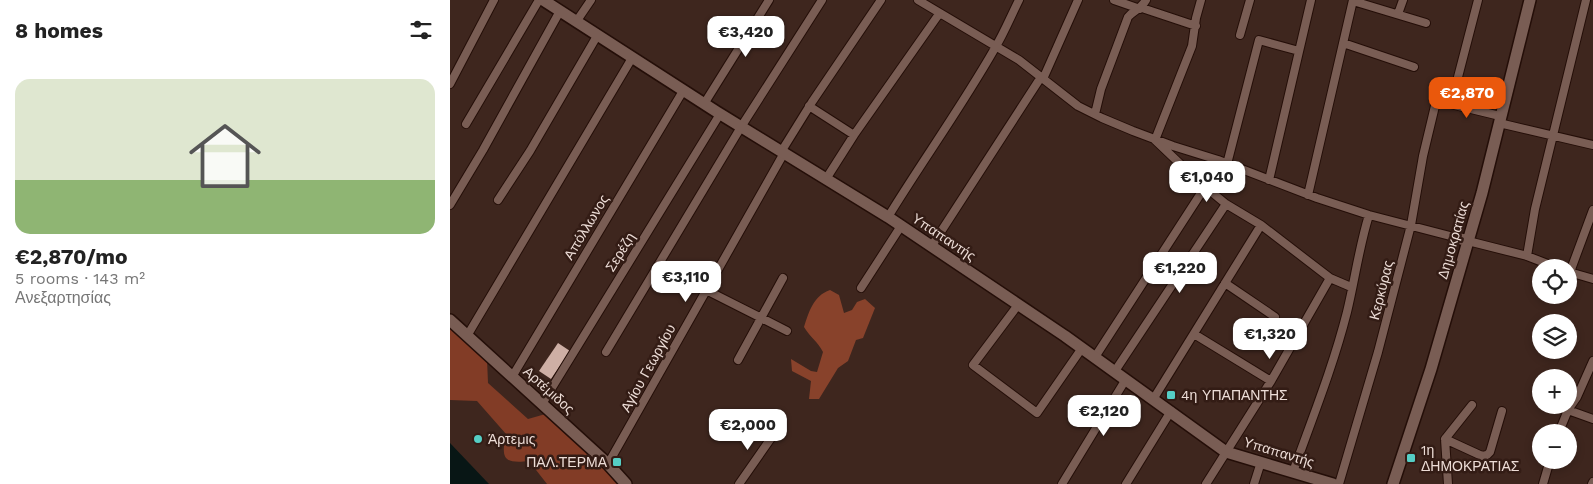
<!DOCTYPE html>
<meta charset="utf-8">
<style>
:root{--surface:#fff;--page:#f2f2f2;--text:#222;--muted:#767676;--accent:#ea580c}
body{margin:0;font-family:"Work Sans",sans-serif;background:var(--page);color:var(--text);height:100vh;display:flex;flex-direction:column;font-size:19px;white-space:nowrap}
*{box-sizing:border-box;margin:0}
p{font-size:16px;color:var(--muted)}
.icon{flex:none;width:28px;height:28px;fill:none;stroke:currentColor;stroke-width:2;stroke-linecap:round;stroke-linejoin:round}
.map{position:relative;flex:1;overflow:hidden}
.sheet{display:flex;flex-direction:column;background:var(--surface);width:450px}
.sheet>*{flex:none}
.tools{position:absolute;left:1082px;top:259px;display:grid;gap:10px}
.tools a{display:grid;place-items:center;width:45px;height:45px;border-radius:50%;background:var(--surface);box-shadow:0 2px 8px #0003;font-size:25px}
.price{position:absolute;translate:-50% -42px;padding:0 11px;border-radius:10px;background:#fff;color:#222;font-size:16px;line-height:32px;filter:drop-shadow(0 1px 2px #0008)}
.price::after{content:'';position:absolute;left:50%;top:30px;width:15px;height:11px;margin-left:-8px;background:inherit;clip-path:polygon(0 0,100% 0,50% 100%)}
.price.selected{background:var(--accent);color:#fff}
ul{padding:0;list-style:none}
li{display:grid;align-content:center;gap:10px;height:265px;padding:0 15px}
li span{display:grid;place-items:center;height:155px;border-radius:15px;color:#555}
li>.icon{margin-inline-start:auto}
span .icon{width:90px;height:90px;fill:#fffc;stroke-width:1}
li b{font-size:21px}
h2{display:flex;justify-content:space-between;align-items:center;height:60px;padding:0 15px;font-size:21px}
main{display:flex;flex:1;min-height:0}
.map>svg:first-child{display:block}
.green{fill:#823c26}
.forest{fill:#88422b}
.water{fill:#081615}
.building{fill:#ceafa5}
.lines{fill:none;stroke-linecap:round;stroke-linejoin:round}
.street-casing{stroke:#240e08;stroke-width:10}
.secondary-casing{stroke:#240e08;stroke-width:14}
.street{stroke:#795d54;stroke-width:8}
.secondary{stroke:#795d54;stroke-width:11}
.poi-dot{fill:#55cec5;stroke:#331c15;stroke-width:2}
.labels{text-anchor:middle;stroke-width:5;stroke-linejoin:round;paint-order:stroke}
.street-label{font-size:14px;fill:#edddd7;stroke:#331c15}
.poi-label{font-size:14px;fill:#edddd7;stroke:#331c15;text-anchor:start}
</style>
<main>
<section class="sheet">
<h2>8 homes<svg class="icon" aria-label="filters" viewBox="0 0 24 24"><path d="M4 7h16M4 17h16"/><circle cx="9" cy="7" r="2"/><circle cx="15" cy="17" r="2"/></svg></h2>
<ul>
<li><span style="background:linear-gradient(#dfe7d0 65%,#8fb573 0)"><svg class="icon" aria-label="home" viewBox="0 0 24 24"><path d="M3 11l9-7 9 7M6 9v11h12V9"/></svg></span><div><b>€2,870/mo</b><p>5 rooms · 143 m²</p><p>Ανεξαρτησίας</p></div></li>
</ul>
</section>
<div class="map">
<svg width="1143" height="484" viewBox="0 0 1143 484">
<rect width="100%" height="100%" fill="#3e261e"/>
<path class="green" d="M0 325 37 359 38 383 78 419 99 413 160 470 168 484H97L79 461C53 464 51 458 56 434L27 401 0 400Z"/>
<path class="forest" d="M380 290 389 295 394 313 402 310 407 302 415 299 425 308 413 338 406 340 398 361 388 368 369 399H359L361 381 342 371 341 359 361 371 367 372 373 352C368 342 360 337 354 327 359 312 363 296 380 290Z"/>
<path class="water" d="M0 443 39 484H0Z"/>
<path class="building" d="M108 343 120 351 101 379 89 371Z"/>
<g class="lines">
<g class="street-casing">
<path id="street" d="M468 0 569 60 628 106 652 118 683 131 723 146 768 160 867 198 919 215 1004 237
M664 0 690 9
M751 0 746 18 742 46 705 140 747 180 776 204 811 225 880 278 901 287
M903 1 976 23
M692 8 746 26
M948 14 953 0
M126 22 141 0
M790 35 800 0
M893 43 964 67
M593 79 628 0
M0 84 44 0
M254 104 319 0
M1001 104 1028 0
M359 106 404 135
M645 114 651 89 678 17C684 10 691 9 696 0
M1049 123 1143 145
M16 124 89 0
M331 152 362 102 431 0
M777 164 809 40 849 51
M376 179 404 135 489 14
M819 180 861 0
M858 195 903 0
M48 200 80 151 147 36
M0 205 33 150 110 11
M438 217C473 160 512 106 545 48 554 33 561 16 569 0
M1018 241 1077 256 1108 268
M481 247 591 77
M1077 256 1085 209 1136 0
M1119 272 1143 279
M1120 272 1143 210
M775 283 825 317
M411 288 451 226
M256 290 337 331
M568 305 523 365 587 413 632 348
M744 334 821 381
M17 336 182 58
M156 352 291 127 372 0
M645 357 755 187
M288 360 333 278
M665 371 776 204
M62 377 233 91
M704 398 811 225
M92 404 270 114
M1118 410 1143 419
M1109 432 1118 410 1127 397 1143 361
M995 439 1032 456 1037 455 1040 452 1052 411
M158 464 334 153
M843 472C862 419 883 367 897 312 905 279 909 247 919 215
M289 484 326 431
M612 484 676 379
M676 484 721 411
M756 484 821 381 880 278
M804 484 811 462
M889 484 928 352 961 225 973 156 985 106 988 101 1050 116
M998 484 995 439 1022 405
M1093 484 1100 460
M1142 484 1143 482"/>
</g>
<g class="secondary-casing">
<path id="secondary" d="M93 0 267 112 438 217 615 336 776 452 883 484
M1004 237 1018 241
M0 320 158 464 176 484
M943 484 981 369 1032 193 1080 0"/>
</g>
<use href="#street" class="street"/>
<use href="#secondary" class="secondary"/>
</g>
<g class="poi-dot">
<rect x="716" y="390" width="10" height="10" rx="2.5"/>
<circle cx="28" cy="439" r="5"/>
<rect x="956" y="453" width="10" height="10" rx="2.5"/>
<rect x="162" y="457" width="10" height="10" rx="2.5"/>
</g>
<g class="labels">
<g class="street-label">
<text transform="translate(136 227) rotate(-59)" y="5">Απόλλωνος</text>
<text transform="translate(494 237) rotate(34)" y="5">Υπαπαντής</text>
<text transform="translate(1003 240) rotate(-74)" y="5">Δημοκρατίας</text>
<text transform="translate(170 252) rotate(-58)" y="5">Σερέζη</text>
<text transform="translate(931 290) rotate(-76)" y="5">Κερκύρας</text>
<text transform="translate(198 368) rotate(-61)" y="5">Αγίου Γεωργίου</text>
<text transform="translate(99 390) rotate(42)" y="5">Αρτέμιδος</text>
<text transform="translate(829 452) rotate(17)" y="5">Υπαπαντής</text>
</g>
<g class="poi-label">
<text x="731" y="400">4η ΥΠΑΠΑΝΤΗΣ</text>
<text x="38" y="444">Άρτεμις</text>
<text x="971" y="455">1η<tspan x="971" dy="16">ΔΗΜΟΚΡΑΤΙΑΣ</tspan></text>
<text x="157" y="467" text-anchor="end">ΠΑΛ.ΤΕΡΜΑ</text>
</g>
</g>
</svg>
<div class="tools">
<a><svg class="icon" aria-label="locate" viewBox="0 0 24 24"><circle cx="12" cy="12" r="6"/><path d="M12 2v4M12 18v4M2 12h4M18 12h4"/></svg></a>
<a><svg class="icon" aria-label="layers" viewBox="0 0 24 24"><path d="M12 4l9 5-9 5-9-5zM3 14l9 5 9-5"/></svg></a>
<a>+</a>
<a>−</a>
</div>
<b class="price" style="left:296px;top:58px">€3,420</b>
<b class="price selected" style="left:1017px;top:119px">€2,870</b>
<b class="price" style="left:757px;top:203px">€1,040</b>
<b class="price" style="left:730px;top:294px">€1,220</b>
<b class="price" style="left:236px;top:303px">€3,110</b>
<b class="price" style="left:820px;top:360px">€1,320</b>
<b class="price" style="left:654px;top:437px">€2,120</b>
<b class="price" style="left:298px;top:451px">€2,000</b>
</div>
</main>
